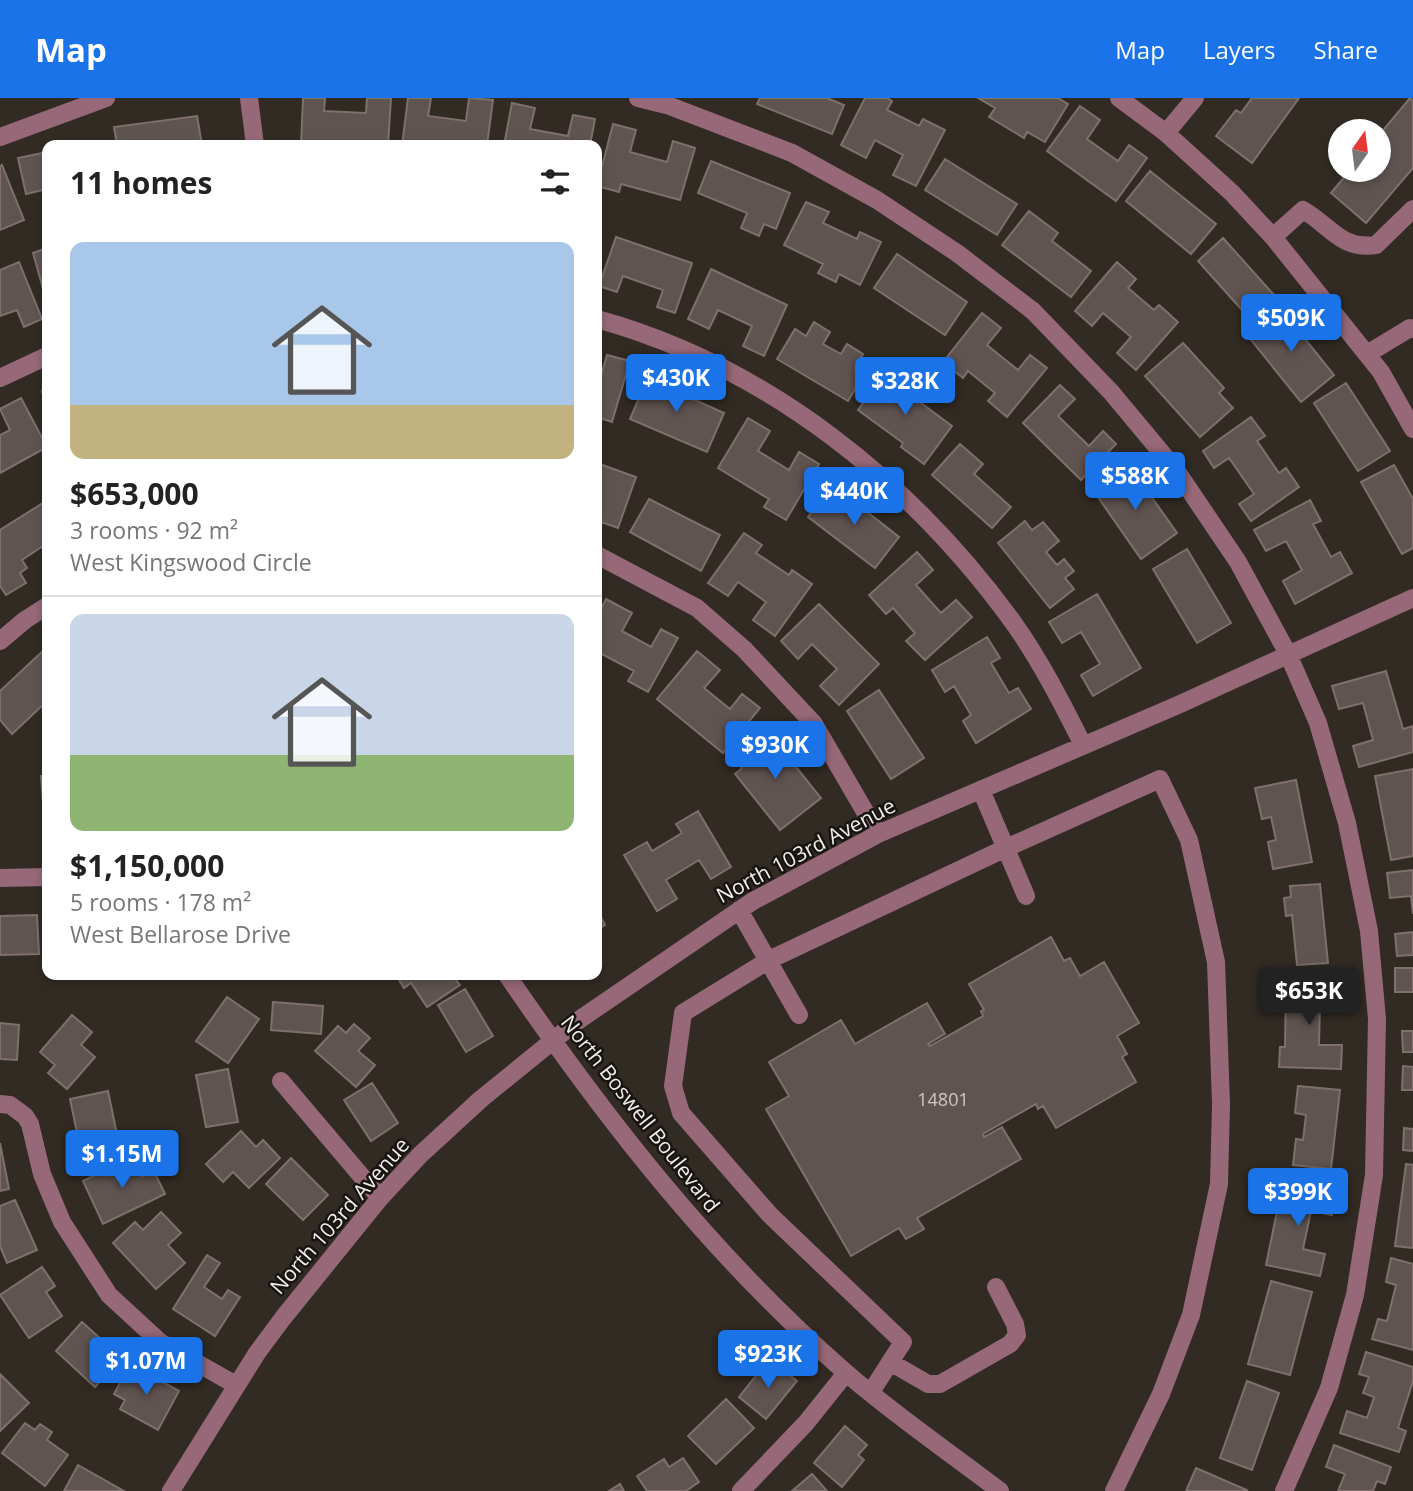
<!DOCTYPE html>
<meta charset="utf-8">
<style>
:root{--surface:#fff;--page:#f2f2f2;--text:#222;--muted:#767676;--line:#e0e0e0;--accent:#1a73e8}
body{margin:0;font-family:"Open Sans",sans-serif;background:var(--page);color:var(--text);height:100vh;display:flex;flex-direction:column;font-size:26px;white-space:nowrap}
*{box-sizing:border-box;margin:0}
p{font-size:23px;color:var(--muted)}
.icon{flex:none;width:38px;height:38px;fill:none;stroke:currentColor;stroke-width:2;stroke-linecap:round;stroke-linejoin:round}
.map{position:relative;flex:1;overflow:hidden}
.sheet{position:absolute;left:42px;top:42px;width:560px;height:840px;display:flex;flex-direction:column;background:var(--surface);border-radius:14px;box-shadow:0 4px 10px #0003}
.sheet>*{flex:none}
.needle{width:46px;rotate:14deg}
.controls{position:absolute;left:1328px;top:21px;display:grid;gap:14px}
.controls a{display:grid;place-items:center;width:63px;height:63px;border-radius:50%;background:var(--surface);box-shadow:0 4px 10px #0003;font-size:35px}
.price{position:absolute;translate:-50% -60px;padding:0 16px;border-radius:7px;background:var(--accent);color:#fff;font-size:23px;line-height:46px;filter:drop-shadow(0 2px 4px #0008)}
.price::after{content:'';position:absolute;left:50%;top:42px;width:21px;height:16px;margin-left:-10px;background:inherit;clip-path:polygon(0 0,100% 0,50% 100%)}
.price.current{background:#222;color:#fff}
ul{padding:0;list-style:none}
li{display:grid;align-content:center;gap:14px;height:371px;padding:0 28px}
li+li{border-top:2px solid var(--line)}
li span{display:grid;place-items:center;height:217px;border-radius:14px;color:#555}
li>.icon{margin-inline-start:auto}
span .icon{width:126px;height:126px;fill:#fffc;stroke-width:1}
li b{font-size:30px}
h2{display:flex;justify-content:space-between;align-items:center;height:84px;padding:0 28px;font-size:30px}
header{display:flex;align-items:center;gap:42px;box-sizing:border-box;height:98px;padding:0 35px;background:var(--accent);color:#fff}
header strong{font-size:33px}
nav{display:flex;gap:38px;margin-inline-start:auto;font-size:24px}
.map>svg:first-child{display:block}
.building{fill:#605451;stroke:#7d706d;stroke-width:2}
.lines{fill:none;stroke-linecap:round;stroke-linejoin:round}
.minor{stroke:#976878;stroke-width:18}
.labels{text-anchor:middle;stroke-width:5;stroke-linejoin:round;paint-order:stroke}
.number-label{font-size:18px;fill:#cec8c3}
.street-label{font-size:21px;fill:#f2eee9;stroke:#171411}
</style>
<header>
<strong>Map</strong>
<nav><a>Map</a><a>Layers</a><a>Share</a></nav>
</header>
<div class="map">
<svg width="1413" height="1393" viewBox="0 0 1413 1393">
<rect width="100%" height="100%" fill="#312b23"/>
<path class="building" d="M303 0H325L324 13 366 15 367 0H391L388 47H301Z
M408 0H431L428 18 466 23 469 0 493 2 487 47H402Z
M760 0H827L844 7 832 36 757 6Z
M865 0H887L892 3 887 12 919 28 923 21 945 32 916 88 893 77 903 57 875 42 866 60 841 47Z
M978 0H1058L1068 6 1045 44 1027 34 1024 40 989 19 995 10Z
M1252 0H1299L1252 65 1216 38 1236 12 1241 15Z
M1410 0 1413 3V70L1366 125 1331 95 1350 72H1379V37Z
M512 5 535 10 530 31 568 38 573 17 595 21 590 47H504Z
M1080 8 1100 22 1087 41 1118 63 1129 47 1147 60 1116 103 1047 53Z
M197 18 202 47H117L114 29Z
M613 26 636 32 630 54 667 64 673 43 695 50 680 102 621 86 619 94 597 88Z
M99 43 100 47H78Z
M47 54V91L26 96 18 60Z
M945 61 1017 106 997 137 925 92Z
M711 63 790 95 776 131 764 126 759 138 741 130 747 115 698 95Z
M2 67 24 122 0 132V68Z
M1150 73 1216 126 1191 156 1126 103Z
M806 104 829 114 823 125 857 141 860 134 881 144 860 187 839 176 836 184 818 175 823 166 784 147Z
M1029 113 1058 135 1052 143 1091 173 1071 199 1002 147Z
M616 139 692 165 675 215 657 209 663 192 623 178 617 194 599 188Z
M1223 140 1275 198 1250 221 1198 163Z
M47 150V205L33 155Z
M897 156 967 204 945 237 874 190Z
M19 164 42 221 24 229 17 212 0 218V172Z
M1117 164 1136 181 1128 190 1154 212 1159 207 1178 224 1136 272 1117 255 1131 239 1103 215 1092 228 1075 213Z
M711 171 787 207 764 258 743 248 752 228 718 212 709 231 688 221Z
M1286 207 1302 227 1297 231 1334 277 1301 304 1247 237Z
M982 215 1001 230 987 247 1018 272 1030 257 1047 270 1007 319 988 303 995 295 968 273 963 280 943 264Z
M814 224 830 234 823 246 841 256 847 246 863 256 855 270 865 275 848 303 777 261 795 231 806 238Z
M1183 245 1224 290 1219 295 1233 310 1200 339 1145 278Z
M607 257 630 263 612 324 597 319V276L601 278Z
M885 275 904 289 908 283 923 294 917 302 952 328 924 366 901 349 903 345 858 312Z
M649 277 677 289 675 293 724 315 707 354 630 321Z
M1346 285 1390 353 1358 373 1314 305Z
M1060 287 1075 301 1058 318 1089 348 1103 333 1116 346 1081 382 1023 325Z
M47 291V308L42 293Z
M21 300 47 349 0 375V337L10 332 0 311Z
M1251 319 1265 338 1257 343 1279 375 1286 370 1299 389 1251 423 1239 406 1254 396 1229 360 1214 370 1203 353Z
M748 320 770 333 758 353 789 372 799 354 819 366 786 422 764 409 769 401 718 370Z
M960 346 983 366 974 376 1011 409 992 430 932 377Z
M597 365 636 379 618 430 598 423 601 415 597 413Z
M1129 367 1177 435 1141 461 1093 392Z
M1394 367 1413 401V450L1402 456 1361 384Z
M833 387 899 439 875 470 808 419Z
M649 401 720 437 701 473 630 434Z
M1310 402 1321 423 1313 426 1331 459 1340 454 1352 475 1295 506 1283 483 1302 472 1286 443 1266 453 1254 432Z
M46 403 47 448 46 446 22 462 27 470 20 475 26 485 6 497 0 488V432Z
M1025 423 1032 432 1043 424 1059 443 1046 454 1057 467 1064 461 1074 473 1065 480 1074 491 1050 510 998 445Z
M744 435 762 447 756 455 789 477 792 472 812 486 775 538 753 522 766 504 738 484 728 498 708 485Z
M1187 451 1231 525 1197 545 1153 471Z
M917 454 933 472 916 487 941 515 956 502 972 519 925 562 906 543 915 535 893 510 886 516 869 497Z
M1097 496 1141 570 1093 598 1081 577 1100 566 1081 534 1062 545 1049 524Z
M606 501 632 515 622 533 651 549 661 531 678 540 648 594 628 583 634 573 600 555 597 561V519Z
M819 506 879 566 839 607 820 588 837 571 812 546 798 561 781 543Z
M987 539 1000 560 991 565 1009 595 1018 590 1031 611 976 645 963 623 971 617 954 588 945 594 932 572Z
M47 549V603L12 636 0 622V593Z
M697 553 720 572 704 590 730 611 742 596 760 610 723 655 657 601Z
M1386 573 1403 631 1413 628V654L1359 669 1353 648 1373 642 1363 605 1339 611 1332 588Z
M879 592 924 660 891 681 847 613Z
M768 634 821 700 780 732 735 676 742 670 734 661Z
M1413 671V758L1391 762 1375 678Z
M41 678H47V743L46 744Z
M1296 682 1312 764 1273 771 1268 744 1276 742 1271 719 1262 721 1255 690Z
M698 713 731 769 711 781 699 762 666 782 677 801 657 813 624 757 647 744 652 753 682 735 676 726Z
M1413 772V816L1411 798 1390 800 1387 775Z
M1320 786 1328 865 1297 867 1292 817 1286 818 1284 800 1291 799 1290 788Z
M597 812 605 827 597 832Z
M37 817 39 856 0 857V818Z
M1413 834V857L1397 858 1395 836Z
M1051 839 1064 863 1070 860 1080 878 1104 864 1139 925 1117 938 1127 956 1122 959 1136 984 1056 1030 1043 1008 1038 1011 1036 1006 983 1036 984 1039 1002 1029 1021 1061 917 1120 924 1131 906 1141 899 1130 851 1158 766 1011 789 998 769 964 841 922 855 946 927 905 945 936 928 946 930 948 983 918 981 913 984 912 969 886Z
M1395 870H1413V894H1395Z
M396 877H452L460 887 427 909 411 885 404 890Z
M1286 885 1341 886 1340 908 1320 907 1319 947H1342L1341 971 1279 969 1280 949H1285Z
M465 891 493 938 466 954 438 907Z
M227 899 259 921 228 965 196 943Z
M273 904 323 908 321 936 271 932Z
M72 917 92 934 81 947 95 959 67 991 48 975 55 967 40 954Z
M0 925 19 927 17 962 0 961Z
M354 926 370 940 358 953 375 967 356 989 315 953 338 928 346 935Z
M1402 933H1413V954H1403Z
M1403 968 1413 969V992H1402Z
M228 971 238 1024 206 1029 196 977Z
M372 985 398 1025 371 1043 344 1002Z
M1298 988 1340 992 1331 1071 1293 1067 1296 1041 1303 1042 1306 1017 1295 1015Z
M108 993 119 1046 81 1054 70 1001Z
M1404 1030 1413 1031V1053L1403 1052Z
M241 1033 256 1049 263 1042 280 1060 249 1090 233 1074 223 1084 206 1066Z
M0 1045 9 1091 0 1093Z
M132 1059 142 1079 154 1073 165 1096 103 1126 83 1083Z
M291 1060 328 1097 303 1122 266 1086Z
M1406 1066 1413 1067V1150L1395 1148Z
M1283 1084 1336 1095 1332 1117 1311 1113 1303 1151 1325 1156 1320 1178 1266 1167Z
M15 1102 37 1152 7 1165 0 1148V1108Z
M161 1114 181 1135 168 1147 185 1165 156 1191 113 1145 135 1124 143 1132Z
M207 1157 220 1165 204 1189 222 1201 228 1192 240 1199 215 1238 173 1211Z
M1391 1160 1413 1166V1252L1372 1241 1378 1221 1387 1223 1396 1187 1386 1184Z
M42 1169 55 1188 46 1194 62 1218 29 1240 0 1197Z
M1271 1183 1312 1194 1290 1277 1248 1266Z
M82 1224 122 1260 95 1289 56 1253Z
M1366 1254 1413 1269V1283L1398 1330 1406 1333 1399 1354 1340 1335 1347 1313 1367 1320 1374 1299 1363 1295 1369 1279 1359 1276Z
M772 1263 797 1283 766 1321 739 1299 758 1275 761 1277Z
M130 1266 179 1293 158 1332 120 1311 125 1302 114 1296Z
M0 1276 29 1305 0 1333Z
M1247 1283 1279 1295 1252 1372 1220 1360Z
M726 1301 754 1330 716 1366 688 1338Z
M25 1325 35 1332 40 1326 52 1334 47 1342 68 1357 45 1388 2 1355Z
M845 1328 867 1347 858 1357 864 1362 842 1389 814 1365Z
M1334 1347 1391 1369 1385 1386 1377 1383 1373 1393H1338L1345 1376 1326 1369Z
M683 1360 699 1384 686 1393H647L637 1378 664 1361 669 1369Z
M78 1367 124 1393H64Z
M1196 1370 1247 1392 1246 1393H1186Z
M812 1376 827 1393H792Z
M620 1386 624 1393H609Z"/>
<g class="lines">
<path class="minor" d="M249 0 255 47
M638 0 670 8 792 55 877 102 957 155 1033 213 1111 294 1176 372 1238 464 1288 556 1318 625 1347 725 1369 833 1377 921 1374 1077 1355 1197 1329 1290 1284 1393
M1119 0 1166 35 1232 95 1273 139 1381 274 1413 331
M1166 35 1195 0
M0 39 106 0
M1273 139 1303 112C1330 127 1340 152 1376 147L1413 111
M597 221C767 268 913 385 1015 527 1041 564 1063 607 1083 647
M1367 256 1410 230 1413 231
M0 280 47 258
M597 457 697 510 744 551 814 626 878 736
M0 543 25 522 47 508
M981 692 1026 798
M0 780 47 779
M739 812 799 917
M507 877C607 1023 710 1155 844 1273 893 1316 948 1353 1000 1393
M281 983 380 1100
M0 1006 10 1007 25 1018 30 1026 42 1076 62 1124 109 1197 160 1244 236 1287
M890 1264 928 1286H940L1010 1246 1017 1237 1015 1226 996 1189
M871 1294 903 1244 770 1117 681 1015 673 988 683 915 769 862 1006 750 1160 681 1189 742 1216 864 1221 1006 1219 1086 1191 1217 1161 1296 1114 1393
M171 1393 257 1255 283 1220 380 1100 420 1057 481 1001 576 924 753 803 878 736 1178 607 1413 500
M741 1393 806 1325 846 1275"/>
</g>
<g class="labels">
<g class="number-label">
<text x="943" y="1008">14801</text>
</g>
<g class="street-label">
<text transform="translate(806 753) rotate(-28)" y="7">North 103rd Avenue</text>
<text transform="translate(640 1016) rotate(52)" y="7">North Boswell Boulevard</text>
<text transform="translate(340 1118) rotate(-49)" y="7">North 103rd Avenue</text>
</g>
</g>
</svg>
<div class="controls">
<a><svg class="needle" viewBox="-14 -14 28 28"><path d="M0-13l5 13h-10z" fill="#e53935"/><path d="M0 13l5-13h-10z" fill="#767676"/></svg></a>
</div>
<b class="price" style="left:1291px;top:256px">$509K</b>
<b class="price" style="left:676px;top:316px">$430K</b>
<b class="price" style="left:905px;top:319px">$328K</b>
<b class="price" style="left:1135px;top:414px">$588K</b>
<b class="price" style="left:854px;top:429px">$440K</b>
<b class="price" style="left:775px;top:683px">$930K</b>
<b class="price current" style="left:1309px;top:929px">$653K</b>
<b class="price" style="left:122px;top:1092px">$1.15M</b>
<b class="price" style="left:1298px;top:1130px">$399K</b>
<b class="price" style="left:768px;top:1292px">$923K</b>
<b class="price" style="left:146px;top:1299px">$1.07M</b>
<section class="sheet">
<h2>11 homes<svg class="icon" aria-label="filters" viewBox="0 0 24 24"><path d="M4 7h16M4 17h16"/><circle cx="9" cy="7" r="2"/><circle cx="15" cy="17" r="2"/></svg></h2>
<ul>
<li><span style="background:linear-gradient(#a9c7e8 75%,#c2b280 0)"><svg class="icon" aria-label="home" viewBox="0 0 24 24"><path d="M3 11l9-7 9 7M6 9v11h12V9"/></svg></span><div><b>$653,000</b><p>3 rooms · 92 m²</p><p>West Kingswood Circle</p></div></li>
<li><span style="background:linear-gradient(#c9d6e8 65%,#8fb573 0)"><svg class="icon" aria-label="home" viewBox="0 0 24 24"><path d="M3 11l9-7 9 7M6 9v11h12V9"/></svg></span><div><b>$1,150,000</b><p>5 rooms · 178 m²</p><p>West Bellarose Drive</p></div></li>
</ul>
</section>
</div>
